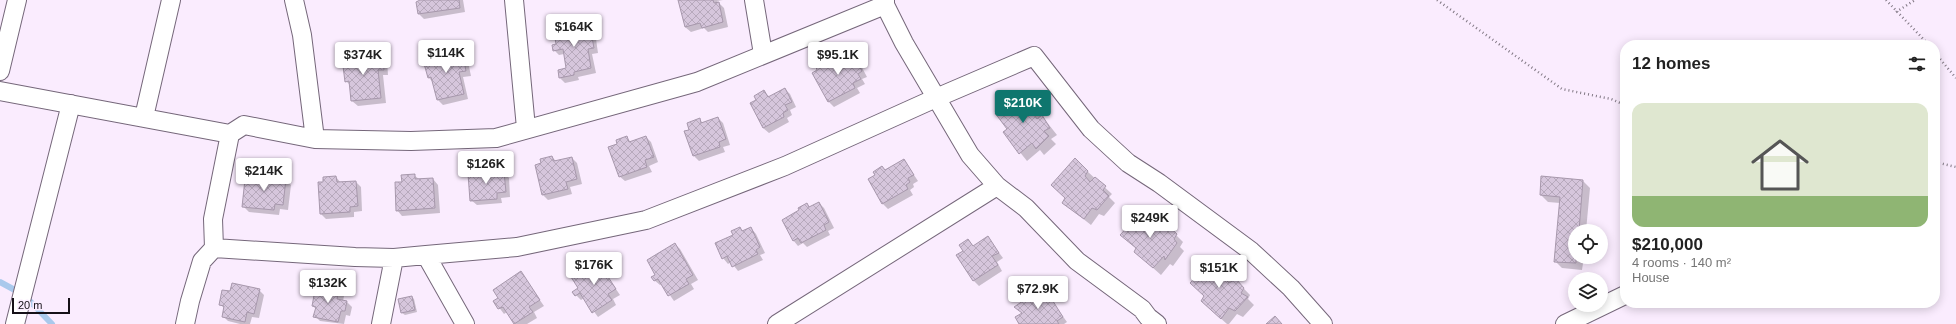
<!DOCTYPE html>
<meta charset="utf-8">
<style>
:root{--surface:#fff;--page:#f6f6f6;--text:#222;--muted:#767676;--accent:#0f766e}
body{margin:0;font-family:Helvetica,sans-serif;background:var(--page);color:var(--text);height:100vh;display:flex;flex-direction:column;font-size:15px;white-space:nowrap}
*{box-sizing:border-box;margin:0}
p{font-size:13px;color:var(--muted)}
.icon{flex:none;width:22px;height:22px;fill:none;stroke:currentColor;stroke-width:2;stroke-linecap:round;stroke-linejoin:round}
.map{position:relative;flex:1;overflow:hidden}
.panel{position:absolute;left:1620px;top:40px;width:320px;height:268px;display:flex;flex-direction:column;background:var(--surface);border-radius:16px;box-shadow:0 2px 10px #0003}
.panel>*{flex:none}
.tools{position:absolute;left:1568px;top:224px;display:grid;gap:8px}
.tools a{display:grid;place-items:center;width:40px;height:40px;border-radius:50%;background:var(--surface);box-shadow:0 2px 10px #0003;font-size:20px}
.scale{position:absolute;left:12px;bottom:10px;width:58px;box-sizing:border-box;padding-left:4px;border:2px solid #151017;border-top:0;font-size:11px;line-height:14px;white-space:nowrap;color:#151017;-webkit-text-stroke:3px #faecfe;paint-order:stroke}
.price{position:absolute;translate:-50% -34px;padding:0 9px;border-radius:4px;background:#fff;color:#222;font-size:13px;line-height:26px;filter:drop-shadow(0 1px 2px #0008)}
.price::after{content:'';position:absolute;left:50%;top:24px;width:12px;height:9px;margin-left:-6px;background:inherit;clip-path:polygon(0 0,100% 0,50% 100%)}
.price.current{background:var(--accent);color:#fff}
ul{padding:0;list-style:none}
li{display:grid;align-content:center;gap:8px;height:212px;padding:0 12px}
li span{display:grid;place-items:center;height:124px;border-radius:12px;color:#555}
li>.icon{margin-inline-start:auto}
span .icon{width:72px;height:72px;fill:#fffc;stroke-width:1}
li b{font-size:17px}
h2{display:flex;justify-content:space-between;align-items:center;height:48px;padding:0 12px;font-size:17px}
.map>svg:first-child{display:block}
.shadow{fill:#0003}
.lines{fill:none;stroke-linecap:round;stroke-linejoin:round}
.stream{stroke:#a9c9ec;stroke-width:6}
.building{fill:url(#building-cross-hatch);stroke:#a798ac}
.minor-casing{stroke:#75677a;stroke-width:20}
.path{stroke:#827985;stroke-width:2.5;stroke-dasharray:1 3;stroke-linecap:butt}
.minor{stroke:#fff;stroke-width:18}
</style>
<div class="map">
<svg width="1956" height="324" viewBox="0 0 1956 324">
<defs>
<pattern id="building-cross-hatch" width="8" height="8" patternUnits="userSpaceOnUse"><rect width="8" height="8" fill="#d6c6dc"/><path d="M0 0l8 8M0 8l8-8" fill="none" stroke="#b7a9bc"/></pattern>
</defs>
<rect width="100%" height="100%" fill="#faecfe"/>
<path class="shadow" d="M421 0H463L465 12 424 19 419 14Z
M679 0H723L717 1 724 8 728 27 708 32 704 28 691 32 685 27Z
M573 25 577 29 590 27 595 32 598 53 592 54 596 73 578 77 579 80 565 83 560 78 567 69 564 54 559 55 554 50Z
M461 52 467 57 471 76 463 77 468 99 443 105 438 100 434 83 428 77Z
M852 53 857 58 867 77 862 79 865 84 857 88 860 93 834 107 829 102 831 64Z
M381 55 387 61 388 75H383L386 103 358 106 352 101 351 86 346 81Z
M785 89 790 94 796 107 790 110 792 115 787 118 789 122 769 133 763 128 751 104 757 101 764 92 770 97Z
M1026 95 1043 114 1042 116 1057 135 1051 139 1056 144 1044 155 1040 150 1027 161 1004 132 1009 130Z
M718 118 723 123 730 145 723 147 725 152 699 161 694 156 700 120 703 123Z
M626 137 631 142 646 137 651 142 658 162 649 166 652 172 625 181 619 176 618 144Z
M552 157 557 162 572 158 577 163 582 184 570 187 572 194 548 200 543 195 542 164Z
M904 160 918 181 913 184 914 187 910 190 913 195 888 209 883 204 870 180 876 176 882 167 886 171Z
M1075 160 1112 194 1109 197 1115 203 1104 216 1099 214 1091 225 1063 203 1067 199Z
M487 169 493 174 504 173 509 178 510 197 501 198 502 203 477 205 471 200 475 174Z
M270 174 275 179 286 180 291 185 288 210 280 209 279 215 249 212 243 206 254 181Z
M414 175 420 180 433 179 438 185 440 213 402 216 397 210 403 183Z
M336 177 341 183 356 182 361 187 362 211 354 212V217L326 219 321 214 324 183Z
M1583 181 1590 188 1586 231H1575V257H1584L1582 270 1562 268 1555 261 1560 203 1548 202 1541 195Z
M819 203 824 208 834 228 828 231 830 235 807 247 803 243 798 246 793 240 801 211 807 204 810 207Z
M1156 221 1163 228 1161 232 1167 226 1183 242 1180 247 1184 251 1173 266 1170 264 1161 275 1135 252Z
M740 228 744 232 751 228 756 234 765 253 760 255 763 260 738 271 731 262 728 264 723 258Z
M988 238 1003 258 997 262 1002 271 979 286 974 281 968 240 974 247Z
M675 244 680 249 698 280 691 284 694 289 674 301 662 284 660 285 654 280Z
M1215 259 1250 295 1248 299 1254 305 1243 317 1237 314 1229 324H1227L1209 308 1205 296Z
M597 261 620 295 613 299 616 305 598 317 584 298 581 300 576 295Z
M521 273 544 306 534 312 537 318 527 324H515L507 312 504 314 495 302 500 299Z
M317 286 339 291 344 296 343 301 347 302 352 307 350 316 346 315 344 324 320 321 315 316 316 309 313 306Z
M1043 289 1067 322 1064 324H1021L1022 313 1016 307Z
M259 290 264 295 259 318 252 317 250 324H240L228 321 223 316 225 309 220 304 231 292Z
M412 297 414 299 417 312 405 315 402 313 399 300Z"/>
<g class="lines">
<path class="stream" d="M0 282 24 295 52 324"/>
</g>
<path class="building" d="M420 0H459L460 8 418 14 416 2Z
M678 0H713L714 3 719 2 723 22 702 28 700 23 685 27Z
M573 24 574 29 590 26 594 48 588 49 591 68 574 72V75L559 78 558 70 566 68 563 49 553 51 552 45 556 44 553 27Z
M462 51 466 71 459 72 464 94 437 100 431 77 428 78 423 60Z
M852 52 862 71 858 74 861 79 853 83 855 88 828 102 812 73 817 70 816 67 828 60 830 63Z
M382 54 384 70H378L381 98 351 101 349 81 345 82 342 58Z
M785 88 792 102 785 105 788 110 783 113 784 117 763 128 750 103 756 100 754 96 764 90 768 97Z
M1027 94 1037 107 1031 111 1037 119 1042 115 1050 128 1044 131 1049 136 1036 149 1032 143 1019 154 1003 132 1007 129 995 113Z
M718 117 726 139 719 142 720 147 693 156 684 131 689 130 687 123 700 118 701 123Z
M627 136 629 142 646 136 654 157 645 160 647 167 619 177 608 147 617 144 616 140Z
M552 156 554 161 572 157 577 179 566 182 568 189 542 195 535 165 541 163 540 159Z
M1075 158 1088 171 1085 176 1090 182 1095 177 1106 186 1103 190 1109 196 1097 210 1092 208 1084 219 1062 203 1065 198 1051 185Z
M904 159 914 175 908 178 910 182 906 185 908 189 882 204 868 179 875 175 873 172 882 166 885 170Z
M474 168H488V174L504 172 506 192 497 193V199L470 201 468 174 474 173Z
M253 171 270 173V178L286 179 283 205 275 204 274 210 242 207 245 179 253 180Z
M415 174V179L433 178 435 208 396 211 395 182H402L401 175Z
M336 176 337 182 356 181 358 206 350 207V212L320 214 318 182H323V177Z
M1541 176 1583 180 1579 231H1575L1576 263 1554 262 1560 197 1540 195Z
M819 202 829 222 824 225 826 230 801 243 798 238 793 241 782 220 799 210 798 208 807 203 809 207Z
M1144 209 1157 220 1154 225 1163 229 1167 225 1177 234 1174 239 1177 243 1165 260 1164 256 1153 268 1134 252 1136 248 1120 235Z
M740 227 742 231 751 227 760 247 756 250 758 254 732 267 727 256 722 259 715 243 733 235 731 231Z
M988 236 999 253 992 256 998 265 973 281 956 255 963 251 959 245 968 239 973 246Z
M675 243 693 275 686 279 689 284 668 296 658 279 654 281 651 277 655 275 647 260Z
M1215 257 1229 271 1224 278 1229 283 1236 279 1244 288 1241 293 1248 297 1235 311 1229 308 1221 319 1201 301 1204 296 1190 283Z
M597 260 616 289 608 294 612 300 592 313 580 293 575 296 572 292 578 288 571 277Z
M521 271 540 300 529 307 533 312 514 324 503 307 498 309 493 301 498 298 493 290Z
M232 283 260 289 254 314 247 312 245 322 222 317 224 306 219 305 222 290 230 291Z
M316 285 339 290 337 299 347 301 345 311H341L338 322 313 317 316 307 312 306Z
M1044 287 1063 317 1057 321 1059 324H1019L1015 317 1022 313 1014 307Z
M412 296 415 310 401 313 398 299Z
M1275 316 1282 324H1266Z"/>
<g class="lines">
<g class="minor-casing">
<path id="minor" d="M294 0 302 35 315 139
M514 0 526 128
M754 0 763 54
M885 0V5L904 43 970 155 997 186 1026 208 1077 261 1142 309 1148 317 1157 324
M0 71 17 0
M0 91 230 134
M144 117 171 0
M214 248 213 219 230 134 244 125 315 139 411 141 496 138 697 82 885 5
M426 255 465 324
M15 324 71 104
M185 324 190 301 202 261 214 248 355 257 394 258 426 255 517 247 646 220 785 166 936 98 1034 56 1091 129 1128 163 1159 183 1251 251 1291 288 1323 324
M381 324 394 258
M777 324 997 186
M1565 324 1625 295"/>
</g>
<path class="path" d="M1437 0 1562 89 1611 99 1625 105
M1886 0 1929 45
M1896 12 1915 0
M1935 53 1956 78
M1935 162 1956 167"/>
<use href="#minor" class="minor"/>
</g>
</svg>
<div class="tools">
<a><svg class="icon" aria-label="locate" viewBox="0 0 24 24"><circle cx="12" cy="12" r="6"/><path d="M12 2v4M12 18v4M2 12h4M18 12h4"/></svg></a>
<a><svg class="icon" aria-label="layers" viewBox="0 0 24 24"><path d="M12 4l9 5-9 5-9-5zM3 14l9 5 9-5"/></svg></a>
</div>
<div class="scale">20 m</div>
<b class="price" style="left:574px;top:48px">$164K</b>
<b class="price" style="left:446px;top:74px">$114K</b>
<b class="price" style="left:363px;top:76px">$374K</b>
<b class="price" style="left:838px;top:76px">$95.1K</b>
<b class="price current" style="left:1023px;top:124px">$210K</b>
<b class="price" style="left:486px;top:185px">$126K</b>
<b class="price" style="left:264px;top:192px">$214K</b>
<b class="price" style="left:1150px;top:239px">$249K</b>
<b class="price" style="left:594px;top:286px">$176K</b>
<b class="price" style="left:1219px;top:289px">$151K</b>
<b class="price" style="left:328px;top:304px">$132K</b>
<b class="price" style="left:1038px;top:310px">$72.9K</b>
<section class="panel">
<h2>12 homes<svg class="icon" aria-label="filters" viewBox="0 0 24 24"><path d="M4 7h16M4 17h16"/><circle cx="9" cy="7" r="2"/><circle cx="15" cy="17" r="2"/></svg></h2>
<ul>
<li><span style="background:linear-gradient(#dfe7d0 75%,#8fb573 0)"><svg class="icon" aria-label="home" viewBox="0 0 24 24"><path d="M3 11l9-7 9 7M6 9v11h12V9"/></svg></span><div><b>$210,000</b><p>4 rooms · 140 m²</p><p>House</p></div></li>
</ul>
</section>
</div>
